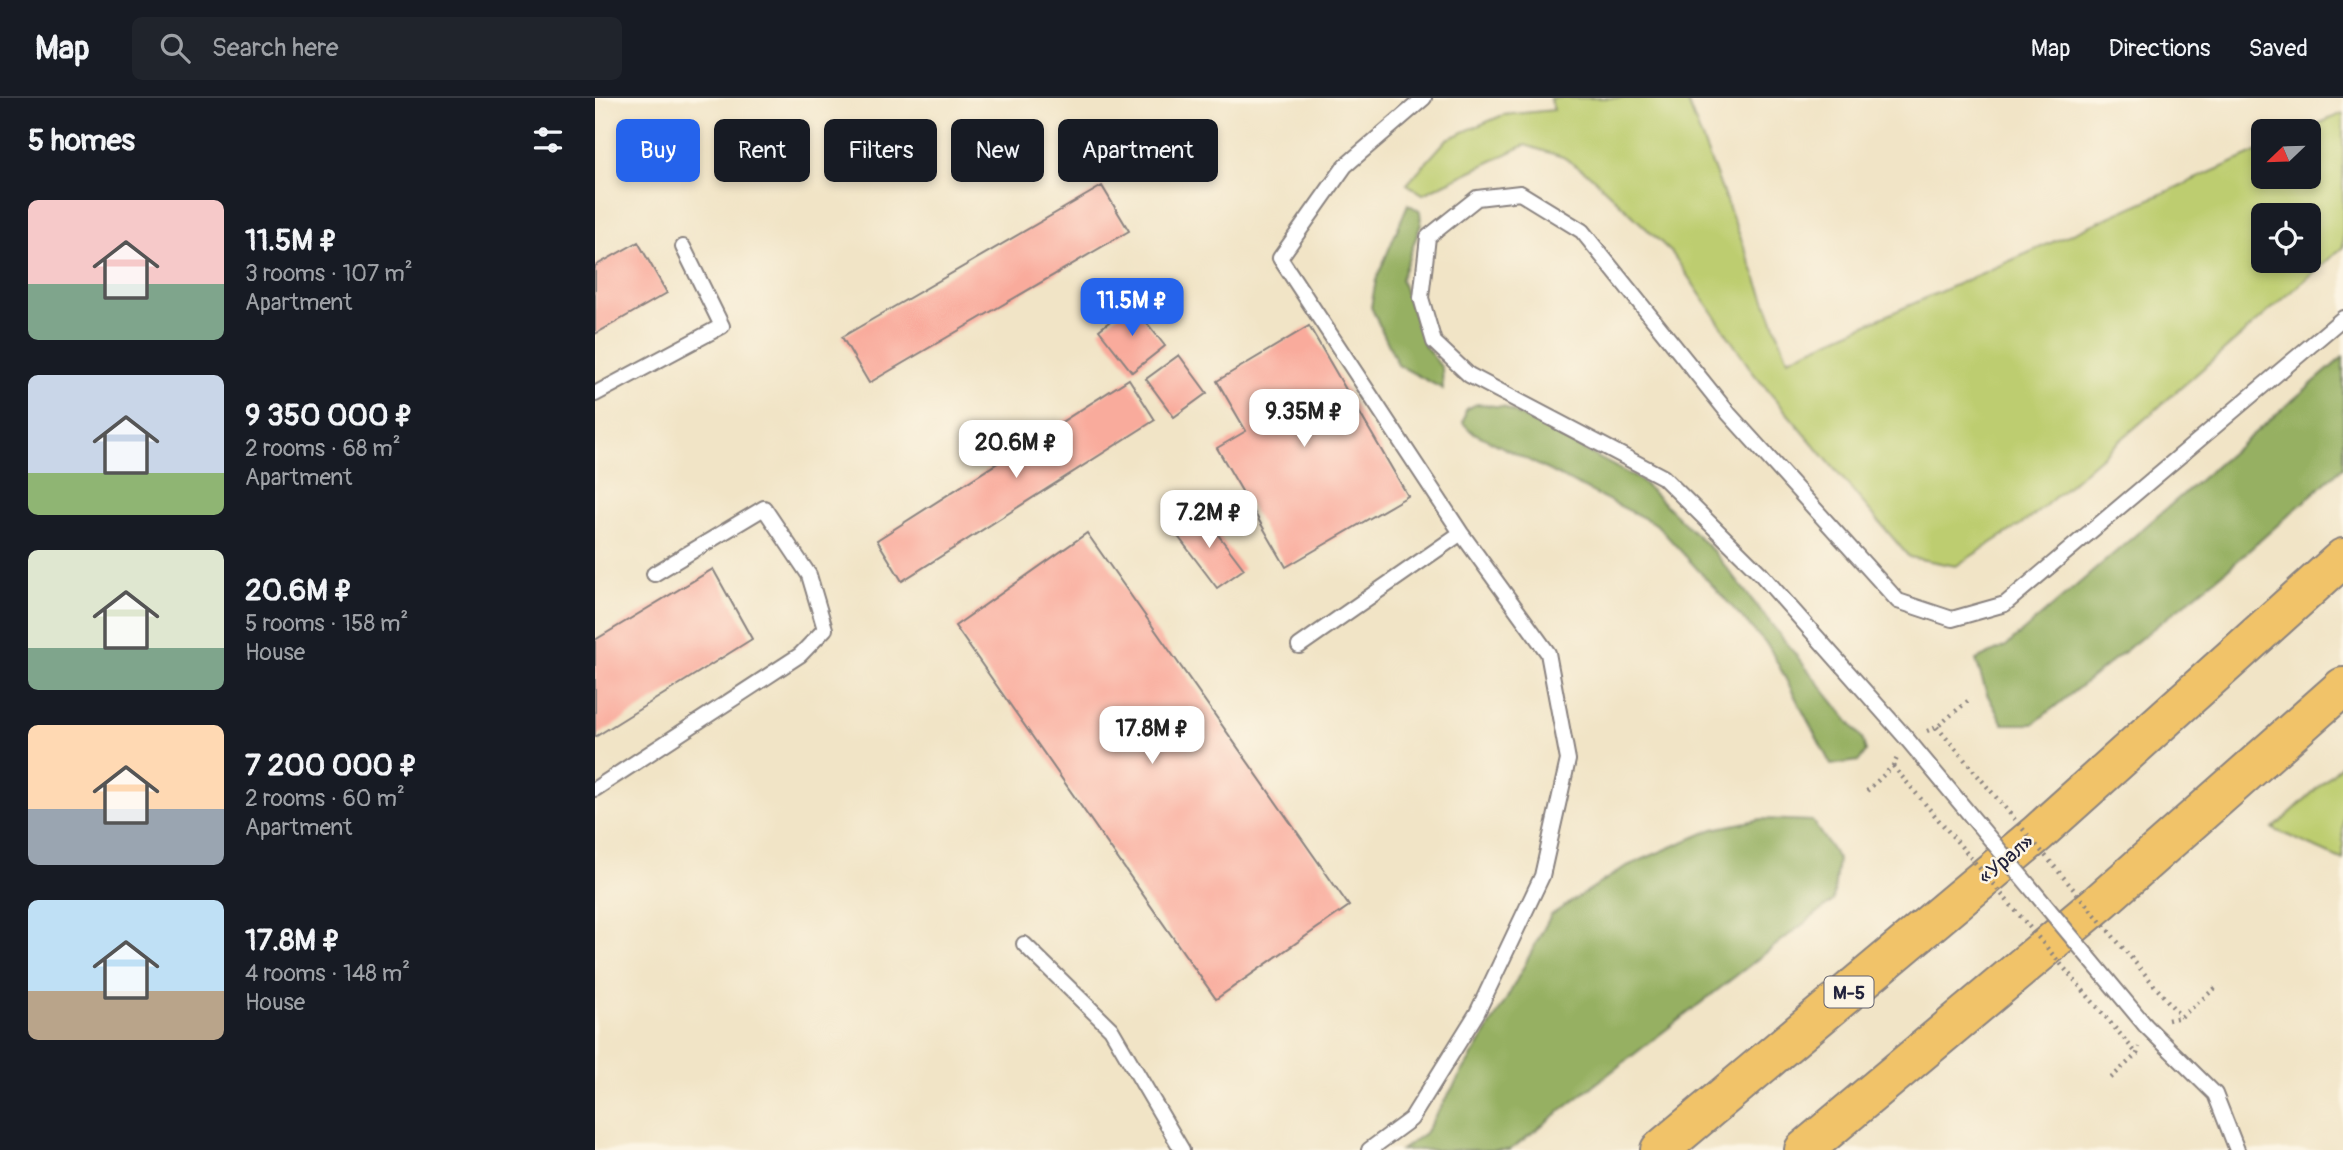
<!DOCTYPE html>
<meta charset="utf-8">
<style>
:root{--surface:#171b24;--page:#20242c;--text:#f1f3f6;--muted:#9ea1a6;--line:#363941;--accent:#2563eb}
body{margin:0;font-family:Pangolin,sans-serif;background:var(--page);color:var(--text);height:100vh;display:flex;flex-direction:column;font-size:26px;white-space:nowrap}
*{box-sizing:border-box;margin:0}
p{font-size:23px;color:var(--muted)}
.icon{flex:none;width:38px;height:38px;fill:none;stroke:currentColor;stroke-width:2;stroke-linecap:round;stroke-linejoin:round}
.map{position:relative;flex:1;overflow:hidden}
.panel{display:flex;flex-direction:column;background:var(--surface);width:595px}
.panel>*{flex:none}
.hud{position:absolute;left:21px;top:21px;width:665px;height:63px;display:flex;gap:14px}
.needle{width:46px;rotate:247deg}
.buttons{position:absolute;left:1656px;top:21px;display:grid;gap:14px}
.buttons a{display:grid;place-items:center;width:70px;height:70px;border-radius:10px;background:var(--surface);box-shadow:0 4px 10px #0003;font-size:35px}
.price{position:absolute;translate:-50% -60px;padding:0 16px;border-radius:14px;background:#fff;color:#222;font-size:23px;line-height:46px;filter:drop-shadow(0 2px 4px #0008)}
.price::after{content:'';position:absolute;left:50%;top:42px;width:21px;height:16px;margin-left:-10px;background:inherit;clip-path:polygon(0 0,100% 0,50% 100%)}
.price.active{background:var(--accent);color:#fff}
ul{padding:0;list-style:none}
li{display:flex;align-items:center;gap:21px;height:175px;padding:0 28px}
li span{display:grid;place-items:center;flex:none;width:196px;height:140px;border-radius:10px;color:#555}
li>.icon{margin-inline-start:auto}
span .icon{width:84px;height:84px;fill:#fffc;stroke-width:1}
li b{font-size:30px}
h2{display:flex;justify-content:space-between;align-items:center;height:84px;padding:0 28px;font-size:30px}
.pill{padding:0 24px;border-radius:10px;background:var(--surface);box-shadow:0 4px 10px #0003;font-size:24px;line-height:63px}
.pill.active{background:var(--accent);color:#fff}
header{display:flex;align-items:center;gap:42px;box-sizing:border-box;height:98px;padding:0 35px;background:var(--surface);border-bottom:2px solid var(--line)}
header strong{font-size:33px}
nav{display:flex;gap:38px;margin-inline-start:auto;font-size:24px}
.search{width:490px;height:63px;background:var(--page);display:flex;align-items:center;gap:18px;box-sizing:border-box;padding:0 24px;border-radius:10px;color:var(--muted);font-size:26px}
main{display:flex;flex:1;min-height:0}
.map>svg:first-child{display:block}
.green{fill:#bdcd70;stroke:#707856;stroke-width:2;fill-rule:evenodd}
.forest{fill:#96b062;stroke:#5c694e;stroke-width:2}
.building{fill:#f9ab9c}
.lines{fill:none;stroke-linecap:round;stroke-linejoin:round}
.service-casing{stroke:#8a8380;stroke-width:18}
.primary-casing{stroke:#8a8380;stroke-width:42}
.path{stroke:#8a8380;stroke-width:4.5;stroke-dasharray:2 5;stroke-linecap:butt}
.service{stroke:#fff;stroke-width:14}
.primary{stroke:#f1c369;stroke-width:38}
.service-bridge-casing{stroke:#8a8380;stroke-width:18;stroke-linecap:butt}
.path-bridge{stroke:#8a8380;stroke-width:4.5;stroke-dasharray:2 5;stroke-linecap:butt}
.service-bridge{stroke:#fff;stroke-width:14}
.labels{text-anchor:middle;stroke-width:5;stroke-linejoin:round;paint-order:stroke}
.shield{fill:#fcf5e5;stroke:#63616e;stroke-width:2}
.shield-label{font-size:19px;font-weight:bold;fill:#22223b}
.street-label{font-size:21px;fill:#22223b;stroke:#fcf5e5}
</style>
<header>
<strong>Map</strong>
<div class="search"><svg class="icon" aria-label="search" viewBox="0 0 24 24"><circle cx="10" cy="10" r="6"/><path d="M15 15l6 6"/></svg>Search here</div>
<nav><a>Map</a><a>Directions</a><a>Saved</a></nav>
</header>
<main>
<section class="panel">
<h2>5 homes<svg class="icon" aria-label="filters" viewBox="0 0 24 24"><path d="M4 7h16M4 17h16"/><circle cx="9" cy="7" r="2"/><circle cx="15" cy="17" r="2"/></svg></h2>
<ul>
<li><span style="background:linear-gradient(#f6c9c9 60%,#7fa58c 0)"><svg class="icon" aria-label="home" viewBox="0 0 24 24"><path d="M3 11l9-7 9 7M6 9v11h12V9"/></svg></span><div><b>11.5M ₽</b><p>3 rooms · 107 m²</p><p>Apartment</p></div></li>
<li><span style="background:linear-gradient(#c9d6e8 70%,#8fb573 0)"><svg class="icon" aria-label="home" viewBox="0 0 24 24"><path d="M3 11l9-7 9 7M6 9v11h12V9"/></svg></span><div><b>9 350 000 ₽</b><p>2 rooms · 68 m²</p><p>Apartment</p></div></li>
<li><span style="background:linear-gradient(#dfe7d0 70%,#7fa58c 0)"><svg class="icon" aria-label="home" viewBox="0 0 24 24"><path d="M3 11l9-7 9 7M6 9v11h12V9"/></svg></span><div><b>20.6M ₽</b><p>5 rooms · 158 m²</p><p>House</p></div></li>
<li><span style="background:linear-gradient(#ffd9b3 60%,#9aa5b1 0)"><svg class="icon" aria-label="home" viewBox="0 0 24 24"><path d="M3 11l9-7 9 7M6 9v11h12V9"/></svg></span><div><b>7 200 000 ₽</b><p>2 rooms · 60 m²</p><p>Apartment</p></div></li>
<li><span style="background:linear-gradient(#bfe0f5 65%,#b9a48a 0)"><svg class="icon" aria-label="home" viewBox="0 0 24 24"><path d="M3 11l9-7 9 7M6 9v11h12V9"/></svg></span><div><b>17.8M ₽</b><p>4 rooms · 148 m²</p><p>House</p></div></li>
</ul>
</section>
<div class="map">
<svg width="1748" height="1052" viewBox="0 0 1748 1052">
<rect width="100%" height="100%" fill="#fcf5e5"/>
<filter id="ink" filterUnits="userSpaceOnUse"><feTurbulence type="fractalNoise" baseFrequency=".0143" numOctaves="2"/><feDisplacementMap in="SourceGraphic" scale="14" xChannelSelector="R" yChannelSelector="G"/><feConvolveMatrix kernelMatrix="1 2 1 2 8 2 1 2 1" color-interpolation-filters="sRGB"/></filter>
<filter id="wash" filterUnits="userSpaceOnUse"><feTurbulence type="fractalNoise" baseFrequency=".00686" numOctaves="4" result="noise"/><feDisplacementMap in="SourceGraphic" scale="28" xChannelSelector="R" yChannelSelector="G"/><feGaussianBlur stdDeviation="1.57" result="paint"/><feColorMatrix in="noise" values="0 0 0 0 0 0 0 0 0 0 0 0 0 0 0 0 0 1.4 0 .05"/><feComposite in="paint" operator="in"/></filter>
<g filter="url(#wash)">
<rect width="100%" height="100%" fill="#f1e4c6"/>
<path class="green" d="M955 0H1091L1193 261 1668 51V79H1713V33H1707L1748 15V149L1437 419 1361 468 1314 459 1159 276 1077 155 995 77 968 59 930 47 828 96 812 86 852 41 908 17 959 12ZM1668 117H1713V163H1668Z
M1748 666V762L1678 731Z"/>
<path class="forest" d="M813 106 825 113 826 126 806 181 830 248 847 270 848 291 803 267 776 209 781 182Z
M1748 259V369L1633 471 1438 626H1408L1392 596 1381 562 1411 548Z
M882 306 909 309 1045 382 1118 453 1267 640 1271 653 1264 663 1236 667 1174 549 1061 426 877 334 868 325 871 311Z
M1166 721 1217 723 1243 761 1238 803 915 1052H806L830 1035 911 902 956 817 1030 769 1118 731Z"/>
<g id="blocks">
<path class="building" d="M507 88 534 133 274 285 247 239Z
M43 144 72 195 0 236V168Z
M537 206 570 248 537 274 504 232Z
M714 228 813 398 691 469 622 350 651 333 622 283Z
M584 257 612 295 579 319 551 281Z
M534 281 560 322 307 483 282 442Z
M605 413 649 471 622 490 579 433Z
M492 435 754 808 621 901 360 528Z
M118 471 157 541 0 639V542Z"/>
</g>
</g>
<g filter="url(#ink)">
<use href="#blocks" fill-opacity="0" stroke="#8a8380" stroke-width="2"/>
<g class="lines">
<g class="service-casing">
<path id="service" d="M0 296 127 228 88 149
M704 548 866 435
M1312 641 1165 475 1068 379 874 277 839 244 826 200 833 139 882 100 925 95 987 133 1134 316 1303 503 1357 521 1410 506 1748 220
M0 691 205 557 230 531 214 477 169 410 59 476
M429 846 516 931 587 1052
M1550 927 1620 996 1642 1052
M774 1052 816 1021 882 915 947 778 973 662 953 555 866 435 685 160 750 68 829 0"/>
</g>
<g class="primary-casing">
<path id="primary" d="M1065 1052 1443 735 1748 460
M1209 1052 1505 804 1748 589"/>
</g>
<path class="path" d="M1332 633 1342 629 1374 602
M1272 693 1298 668 1302 660
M1573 922 1586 919 1624 887
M1516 980 1542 956 1544 949"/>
<use href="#service" class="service"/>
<use href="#primary" class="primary"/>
<g class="service-bridge-casing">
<path id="service-bridge" d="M1312 641 1550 927"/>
</g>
<path class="path-bridge" d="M1342 629 1586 919
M1298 668 1542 956"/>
<use href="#service-bridge" class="service-bridge"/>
</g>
</g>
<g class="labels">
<rect class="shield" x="1229.5" y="878.5" width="49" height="31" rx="5"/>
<g class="shield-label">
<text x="1254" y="901">М-5</text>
</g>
<g class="street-label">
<text transform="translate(1411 761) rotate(-40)" y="7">«Урал»</text>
</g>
</g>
</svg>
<div class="buttons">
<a><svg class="needle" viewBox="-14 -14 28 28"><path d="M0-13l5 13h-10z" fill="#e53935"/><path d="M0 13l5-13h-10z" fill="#9ea1a6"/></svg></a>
<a><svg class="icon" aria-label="locate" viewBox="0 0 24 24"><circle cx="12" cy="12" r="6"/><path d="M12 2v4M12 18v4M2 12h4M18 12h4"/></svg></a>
</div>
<b class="price active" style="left:537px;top:240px">11.5M ₽</b>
<b class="price" style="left:709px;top:351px">9.35M ₽</b>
<b class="price" style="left:421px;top:382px">20.6M ₽</b>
<b class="price" style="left:614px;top:452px">7.2M ₽</b>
<b class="price" style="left:557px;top:668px">17.8M ₽</b>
<div class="hud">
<a class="pill active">Buy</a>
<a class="pill">Rent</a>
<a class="pill">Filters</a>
<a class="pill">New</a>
<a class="pill">Apartment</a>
</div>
</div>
</main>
